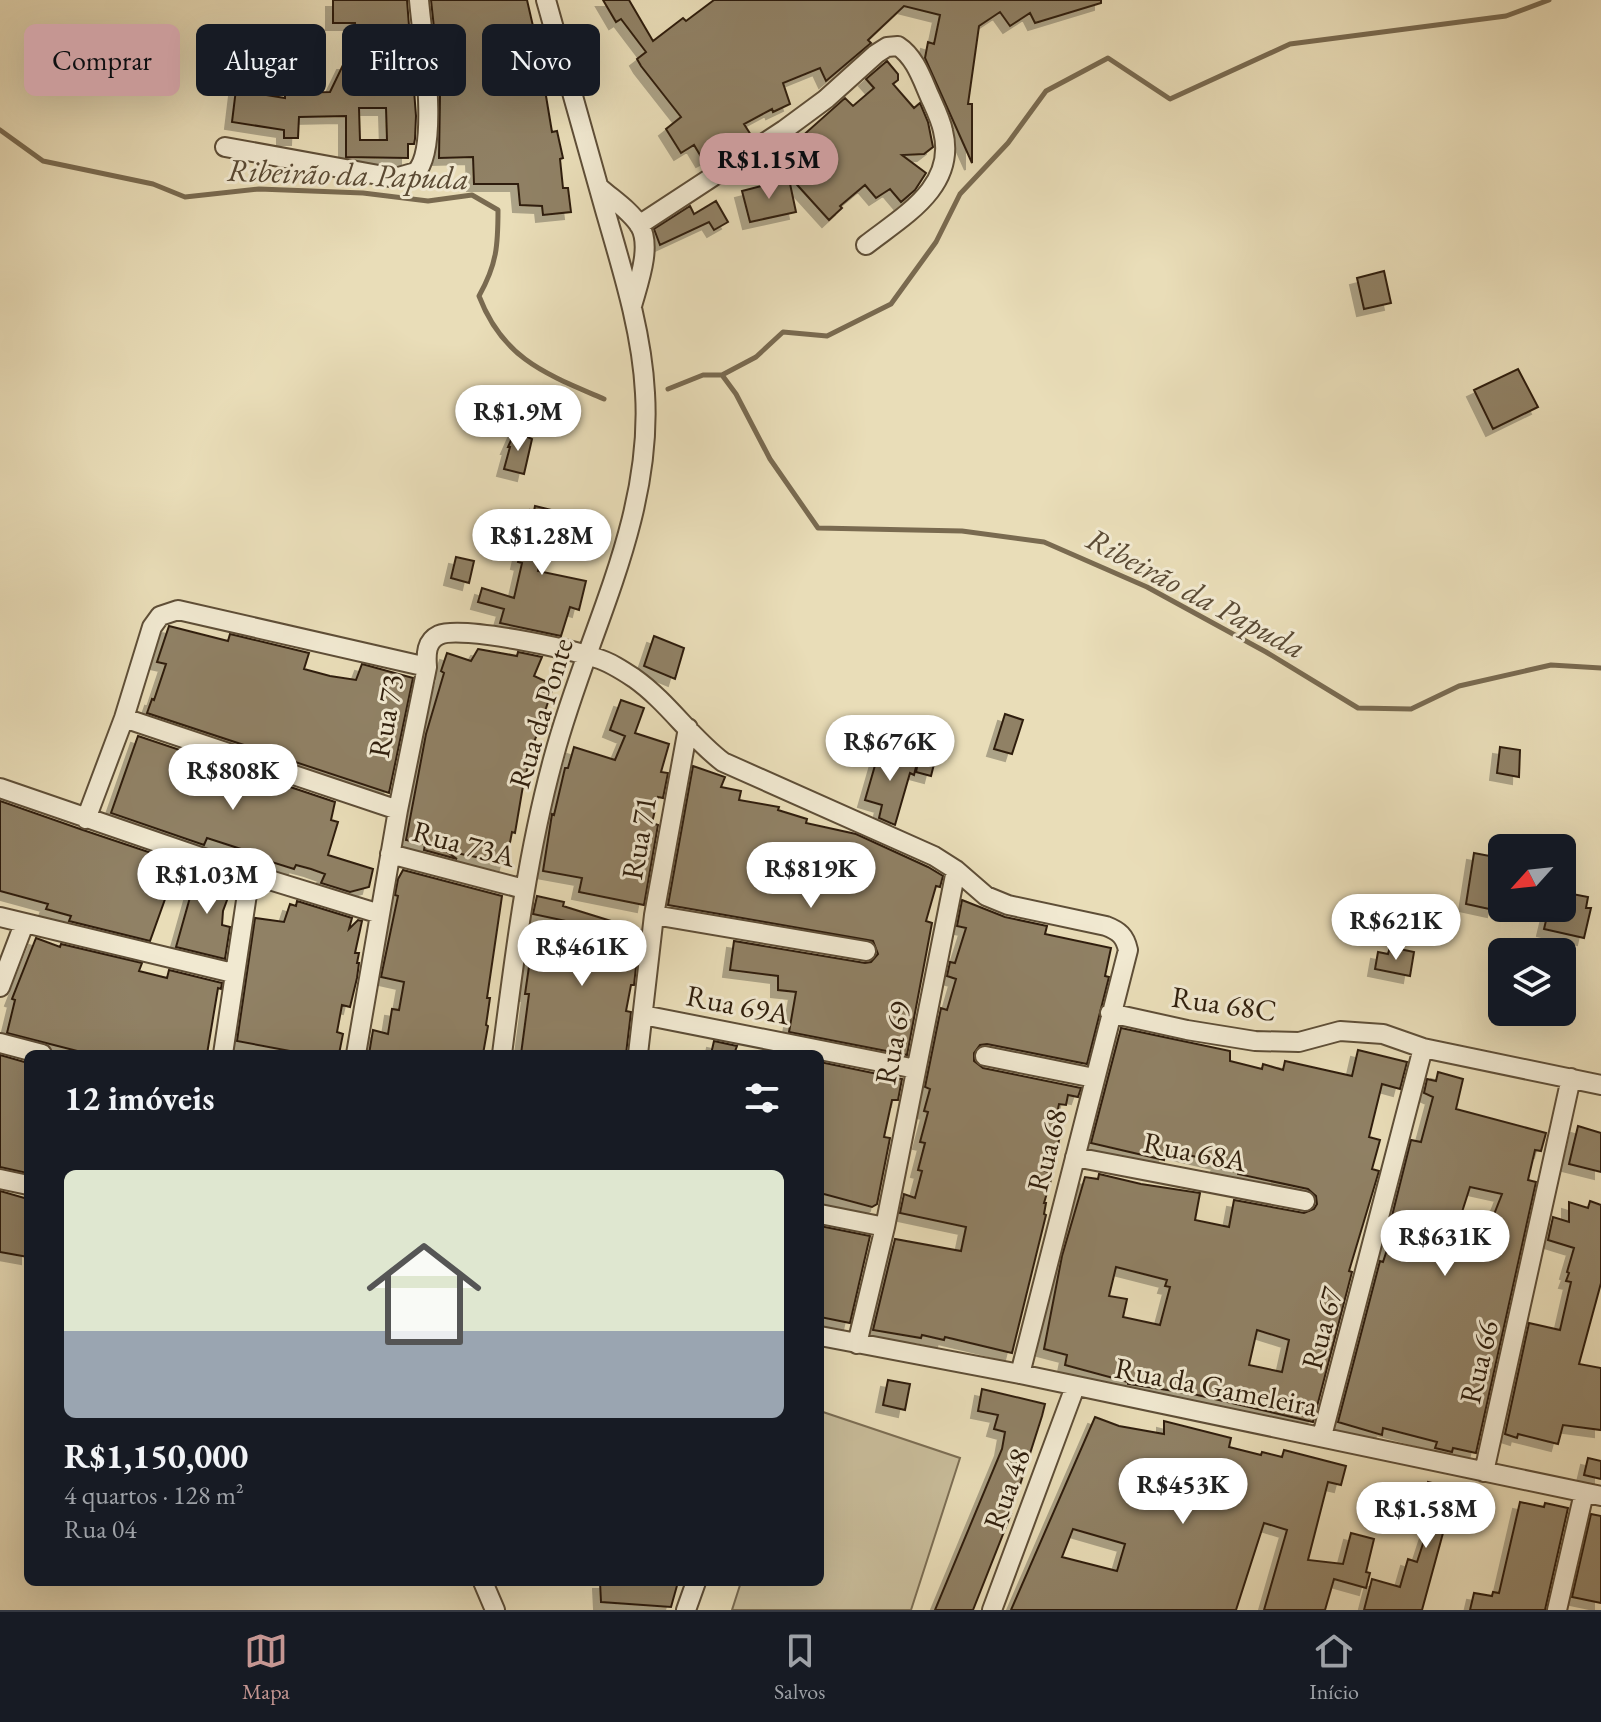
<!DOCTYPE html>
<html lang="pt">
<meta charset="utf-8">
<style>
:root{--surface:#171b24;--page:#242831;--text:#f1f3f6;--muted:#9ea1a6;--line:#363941;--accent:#c59692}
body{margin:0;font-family:"EB Garamond",serif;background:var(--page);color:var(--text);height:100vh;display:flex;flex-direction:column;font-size:30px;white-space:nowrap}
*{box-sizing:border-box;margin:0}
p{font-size:26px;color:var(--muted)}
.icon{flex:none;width:44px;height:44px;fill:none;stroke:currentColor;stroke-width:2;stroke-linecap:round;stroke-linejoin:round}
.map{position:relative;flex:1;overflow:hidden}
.panel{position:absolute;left:24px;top:1050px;width:800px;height:536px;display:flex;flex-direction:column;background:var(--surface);border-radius:12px;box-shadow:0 8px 32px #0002}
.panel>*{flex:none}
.banner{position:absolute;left:24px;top:24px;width:800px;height:72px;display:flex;gap:16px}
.needle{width:52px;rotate:243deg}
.buttons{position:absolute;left:1488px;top:834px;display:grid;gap:16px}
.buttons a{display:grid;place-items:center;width:88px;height:88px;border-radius:12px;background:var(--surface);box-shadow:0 8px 32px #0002;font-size:40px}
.price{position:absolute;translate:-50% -68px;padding:0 18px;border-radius:28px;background:#fff;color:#222;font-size:26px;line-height:52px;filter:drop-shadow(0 2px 4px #0008)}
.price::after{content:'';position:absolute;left:50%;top:48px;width:24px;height:18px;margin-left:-12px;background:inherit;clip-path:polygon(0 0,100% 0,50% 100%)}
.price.on{background:var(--accent);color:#111}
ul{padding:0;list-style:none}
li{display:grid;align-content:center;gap:16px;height:424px;padding:0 40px}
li+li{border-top:2px solid var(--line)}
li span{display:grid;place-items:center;height:248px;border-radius:12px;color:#555}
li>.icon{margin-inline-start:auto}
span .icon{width:144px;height:144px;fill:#fffc;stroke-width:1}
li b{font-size:34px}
h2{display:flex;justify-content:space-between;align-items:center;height:96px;padding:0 40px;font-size:34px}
.pill{padding:0 28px;border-radius:12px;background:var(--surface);box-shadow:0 8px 32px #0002;font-size:28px;line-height:72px}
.pill.on{background:var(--accent);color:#111}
.menu{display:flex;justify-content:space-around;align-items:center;height:112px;border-top:2px solid var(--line);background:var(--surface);font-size:22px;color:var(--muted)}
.menu a{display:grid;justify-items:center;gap:4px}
.menu .on{color:var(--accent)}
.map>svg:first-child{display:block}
.green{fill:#c9bd9b;stroke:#7c6e54;stroke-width:2}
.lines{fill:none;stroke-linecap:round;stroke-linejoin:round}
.stream{stroke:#796a50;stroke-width:5}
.building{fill:#908165;stroke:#2f1e0c;stroke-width:2;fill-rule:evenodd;filter:url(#shadow)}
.minor-casing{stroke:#5e4e37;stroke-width:22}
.minor{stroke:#f1e9d1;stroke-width:18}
.labels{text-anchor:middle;stroke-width:6;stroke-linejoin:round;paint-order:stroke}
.street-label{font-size:30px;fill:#2f1e0c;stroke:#f1e9d1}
.water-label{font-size:32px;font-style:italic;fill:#5a4a34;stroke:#f1e9d1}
</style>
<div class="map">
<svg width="1601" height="1610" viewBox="0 0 1601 1610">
<defs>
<filter id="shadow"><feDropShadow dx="-7" dy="7" stdDeviation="0" flood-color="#0004"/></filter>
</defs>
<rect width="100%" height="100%" fill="#e9ddb8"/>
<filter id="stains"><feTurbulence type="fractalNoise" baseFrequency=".0025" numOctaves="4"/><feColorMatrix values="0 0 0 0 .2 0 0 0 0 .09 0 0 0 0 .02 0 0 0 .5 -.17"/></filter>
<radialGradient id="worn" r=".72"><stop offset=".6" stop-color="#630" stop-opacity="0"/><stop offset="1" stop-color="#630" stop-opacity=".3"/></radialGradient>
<path class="green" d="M820 1411 960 1458 911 1610H732L741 1582H820Z"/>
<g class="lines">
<path class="stream" d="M0 130 43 161 153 184 185 197 259 189 363 193 428 201 472 195 498 210C498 245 497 264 479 296 503 359 546 374 604 399
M722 375 736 394 770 459 818 528 962 531 1044 542 1147 587 1266 652 1358 708 1411 709 1459 686 1551 665 1601 668
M668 389 703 375H722L756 357 783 332 827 336 891 304 936 242 960 194 1008 143 1046 91 1108 58 1170 99 1290 44 1506 16 1549 0"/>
</g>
<path class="building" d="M333 0H407L416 116 415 139 414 144H408V158L346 157V116L299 117 298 138H284V130L232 122 238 73 256 76 254 93 285 98V93L330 92 344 63H351L352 50H357L355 23H333ZM359 108H386L387 140H360Z
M431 0H527L538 48 552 132 557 131 563 158 560 159 563 188H568L571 212 543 215 542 206 520 205 518 184H474L473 157 439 158 440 95H450L447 78H450L445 35 435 37Z
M603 0H629L653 41 683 18 686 21 714 0H1101V3L1035 23 1030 13 1010 26 1000 12 979 26 968 104H972V163L925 58 928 42 934 44 940 15 904 6 868 40 871 43 826 81 820 68 783 83 790 104 773 112 772 109 744 124 751 135 703 160 694 145 681 153 666 129 681 117 641 66 637 59 646 52 621 19 616 22Z
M887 61 898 74V80L893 84 914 108 920 103 928 122 933 147 924 154 902 155 926 173 915 190 901 202 890 189 876 198 865 185 840 206 842 208 829 220 780 166 786 161 781 155 845 98 853 106 874 88 866 79Z
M789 179 796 212 750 222 742 191Z
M716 201 728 222 714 230 709 222 660 245 654 229 690 206 694 214Z
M1384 271 1391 303 1364 309 1357 278Z
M1518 369 1538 407 1493 429 1474 390Z
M515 431 532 439 524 474 504 469 510 447H508Z
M535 506 572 515V517L579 519 576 532 594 537 591 550 544 539 538 571 586 581 579 610 570 607 561 636 500 623 504 609 478 602 482 588 514 598 522 563 518 562 530 510 534 511Z
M456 557 474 561 469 583 451 578Z
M169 626 228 641 230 634 309 653 304 669 330 676 356 680 362 664 413 678 389 793 147 713 152 699 154 700 166 664 157 662Z
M654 636 684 648 675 679 644 666Z
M478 649 517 656 518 652 542 657 534 676 554 685 528 760H530L524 780 515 833 512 832 506 863 446 851 457 859 424 850 425 844 406 840 426 734 444 673 441 671 447 653 471 661Z
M621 700 644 708 635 733 669 744 661 772 668 773 663 798 658 797 652 823 658 825 644 905 579 892 582 878 543 871 552 814 554 815 565 768H568L574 747 615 760 625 736 610 730Z
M1005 714 1023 720 1012 754 994 749Z
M138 736 335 802 331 820 338 822 328 855 373 869 369 887 350 892 321 883 325 874 311 869 296 865 294 869 243 853 244 850 207 838 204 845 111 813Z
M1500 747 1520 750 1519 777 1497 773Z
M880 748 918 759 914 775 910 773 895 825 879 818 882 805 865 800Z
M919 757 934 764 931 776 916 772Z
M693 766 725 777 721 787 741 791 739 800 779 807 778 810 807 819 806 823 856 834 928 867 943 876 940 887 936 886 926 921 932 923 907 1055 789 1032 796 992 778 990V976L730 970 734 941 865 963 871 962 878 954 873 941 668 905Z
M0 801 83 830 196 868 178 863 150 941 69 921 71 916 46 909 48 904 0 891Z
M1474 853 1495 857 1491 873 1501 875 1494 910 1466 904Z
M198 869 234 881 223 911 222 925 230 927 225 959 176 947Z
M403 870 502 896 487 998H490L486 1025 488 1026 483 1054H369L373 1030 388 1034 392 1009 399 1010 404 982 381 977 398 896 395 895 398 879Z
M1562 892 1588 897 1586 908H1591L1584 938 1544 929 1549 908 1562 912Z
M537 896 564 902 563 906 640 930 634 985H631L626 1011 631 1012 626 1054H521L529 994H525L531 953 569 960 571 949 576 950 580 924 533 914Z
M962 900 1005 917 1047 926 1045 934 1111 948 1105 976 1109 977 1087 1064 987 1044 980 1045 974 1053V1061L983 1068 1081 1088 1078 1097 1068 1095 1066 1105 1059 1104 1053 1133 1060 1134 1058 1146 1049 1151 1045 1171 1053 1173 1044 1203H1046L1044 1214 1046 1215 1012 1353 945 1337 944 1340 922 1335 921 1338 873 1330 895 1239 961 1251 966 1227 900 1213 904 1194 915 1198 922 1171 918 1170 925 1143 920 1142 928 1112 924 1111 930 1089 925 1087 941 1008 947 1010 956 979 947 976 950 962 955 963 966 928 957 926Z
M297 901 352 918 349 929 358 920 362 921 355 953H359L357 963H359L357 978 350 1007 342 1005 337 1032 343 1034 339 1054H306L237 1041 255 918 284 922 290 904 296 906Z
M36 938 60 947 61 944 142 963 139 971 167 978 169 970 222 983 221 989 218 988 207 1054H89L7 1033 15 1000 12 999Z
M1390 947 1414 952 1410 976 1375 969 1378 952 1388 954Z
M1121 1028 1230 1051V1061L1262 1069 1263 1064 1283 1070 1285 1061 1352 1076 1358 1050 1407 1062 1400 1089 1382 1084 1369 1137 1380 1140 1372 1169 1379 1171 1349 1271 1352 1272 1313 1422 1193 1394 1128 1384V1382L1065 1365 1067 1355 1044 1349 1062 1256 1085 1177 1098 1179 1099 1174 1141 1184 1200 1193 1195 1220 1229 1227 1234 1200 1304 1213 1314 1209 1317 1204 1316 1196 1308 1189 1238 1174V1172L1217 1168 1219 1162 1166 1150 1164 1160 1091 1143ZM1116 1267 1167 1280 1165 1286 1170 1287 1160 1325 1123 1317 1127 1299 1109 1296ZM1257 1330 1289 1340 1282 1372 1249 1365Z
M714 1041 737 1046 734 1054H711Z
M0 1055 28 1063 27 1173 0 1167Z
M820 1062 902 1079 898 1100H892L884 1137 890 1138 877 1204 872 1207 820 1193Z
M1438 1072 1463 1079 1456 1109 1546 1133 1541 1151 1535 1150 1528 1180 1536 1182 1476 1453 1453 1448 1452 1452 1435 1448 1437 1442 1383 1428 1382 1435 1338 1422 1380 1261 1383 1262 1395 1225 1390 1224 1411 1140 1421 1142 1433 1097 1424 1093 1427 1079 1436 1081ZM1470 1187 1502 1194 1491 1222 1462 1212Z
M1578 1126 1601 1133V1172L1569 1164Z
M0 1191 28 1199V1257L0 1252Z
M1590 1201 1601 1205V1283L1579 1364 1601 1368V1430L1563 1425 1558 1444 1518 1434 1517 1438 1505 1434 1529 1323 1560 1330 1571 1282 1566 1281 1569 1273 1567 1272 1574 1248 1548 1240 1553 1217 1569 1222V1202L1588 1208Z
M820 1226 870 1236 850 1323 820 1317Z
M888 1380 910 1384 905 1410 883 1405Z
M982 1389 1045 1404 1042 1416 1019 1488 1017 1487 1007 1513 1011 1514 973 1610H935L1002 1449 1005 1432 994 1429 998 1415 978 1411Z
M1095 1417 1119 1426 1164 1434V1421L1231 1438 1229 1447 1261 1455 1262 1452 1282 1457 1284 1450 1346 1466 1341 1485 1328 1482 1308 1560 1343 1564 1351 1533 1374 1539 1366 1572 1370 1573 1366 1588 1334 1579 1325 1610H1264L1287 1530 1264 1523 1236 1610H1011ZM1073 1529 1125 1544 1117 1571 1062 1557Z
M1588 1458 1601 1461V1479L1584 1475Z
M1428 1482 1490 1497 1485 1520 1449 1511 1422 1610H1364L1372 1579 1400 1587 1408 1559 1417 1562 1432 1516 1433 1508 1422 1505Z
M1520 1502 1544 1507 1545 1503 1568 1508 1545 1610H1470L1474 1593 1492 1596 1493 1592 1499 1593Z
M1591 1514 1601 1516V1603L1572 1597Z
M600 1582H678L671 1607 601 1602Z"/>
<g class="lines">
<g class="minor-casing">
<path id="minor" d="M225 147 395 178 416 172C440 148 422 36 419 0
M599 187C612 199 630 210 640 226 652 247 638 284 632 306
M639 225 784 130 826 99 876 54 887 47 898 46C915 57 922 79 930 97 935 108 941 120 943 131 957 187 903 216 866 245
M124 718 398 810
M0 788 250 874 380 914
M86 819 124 718 152 627 160 616 178 610 427 667
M390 854 524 889
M654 915 866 951
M0 917 233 973
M0 987 24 924
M1110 1013 1187 1030 1255 1041 1299 1042 1340 1031 1383 1034 1423 1048 1601 1085
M643 1015 916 1069
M0 1043 42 1054
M223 1054 250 874
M356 1054 398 810 427 667C426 654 426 641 439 635 461 625 570 649 596 658 610 662 622 670 634 678 668 702 690 737 723 762L934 856 956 870 986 896 1008 905 1106 926C1119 931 1125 936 1128 950L1020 1374
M502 1054C515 953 527 854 554 756 586 635 653 522 645 393 642 332 622 269 605 210 585 140 565 70 546 0
M638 1054 654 915 688 728
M985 1056 1094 1078
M1075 1157 1305 1201
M0 1179 28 1185
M820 1214 885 1227
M820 1336 1020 1374 1601 1496
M857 1344 885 1227 956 870
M1322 1436 1423 1048
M1484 1472 1571 1078
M483 1582 495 1610
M686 1610 696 1582
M992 1610 1075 1387
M1557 1610 1584 1493"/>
</g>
<use href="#minor" class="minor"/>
</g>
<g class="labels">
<g class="street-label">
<text transform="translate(541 713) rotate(-73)" y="10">Rua da Ponte</text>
<text transform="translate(386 716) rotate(-80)" y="10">Rua 73</text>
<text transform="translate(639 838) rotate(-80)" y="10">Rua 71</text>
<text transform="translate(464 844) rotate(15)" y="10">Rua 73A</text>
<text transform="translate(1224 1004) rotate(8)" y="10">Rua 68C</text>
<text transform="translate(738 1005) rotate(11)" y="10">Rua 69A</text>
<text transform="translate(893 1043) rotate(-79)" y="10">Rua 69</text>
<text transform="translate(1047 1150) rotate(-76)" y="10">Rua 68</text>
<text transform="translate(1195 1152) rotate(11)" y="10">Rua 68A</text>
<text transform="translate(1322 1328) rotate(-75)" y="10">Rua 67</text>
<text transform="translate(1479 1362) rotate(-77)" y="10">Rua 66</text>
<text transform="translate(1216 1387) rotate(11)" y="10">Rua da Gameleira</text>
<text transform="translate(1007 1489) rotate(-70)" y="10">Rua 48</text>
</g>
<g class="water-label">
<text transform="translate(348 174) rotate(2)" y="11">Ribeirão da Papuda</text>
<text transform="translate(1196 593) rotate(28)" y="11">Ribeirão da Papuda</text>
</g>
</g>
<rect width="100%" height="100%" filter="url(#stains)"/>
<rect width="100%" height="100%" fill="url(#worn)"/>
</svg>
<div class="buttons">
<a><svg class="needle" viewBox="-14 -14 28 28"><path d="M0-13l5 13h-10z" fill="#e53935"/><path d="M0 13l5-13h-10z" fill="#9ea1a6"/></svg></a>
<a><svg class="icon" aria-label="layers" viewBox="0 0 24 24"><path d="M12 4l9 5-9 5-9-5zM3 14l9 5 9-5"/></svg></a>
</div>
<b class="price on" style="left:769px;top:201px">R$1.15M</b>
<b class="price" style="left:518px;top:453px">R$1.9M</b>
<b class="price" style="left:542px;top:577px">R$1.28M</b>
<b class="price" style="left:890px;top:783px">R$676K</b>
<b class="price" style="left:233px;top:812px">R$808K</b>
<b class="price" style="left:811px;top:910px">R$819K</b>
<b class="price" style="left:207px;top:916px">R$1.03M</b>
<b class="price" style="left:1396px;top:962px">R$621K</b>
<b class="price" style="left:582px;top:988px">R$461K</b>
<b class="price" style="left:1445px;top:1278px">R$631K</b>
<b class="price" style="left:1183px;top:1526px">R$453K</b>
<b class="price" style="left:1426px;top:1550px">R$1.58M</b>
<div class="banner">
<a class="pill on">Comprar</a>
<a class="pill">Alugar</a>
<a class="pill">Filtros</a>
<a class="pill">Novo</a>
</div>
<section class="panel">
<h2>12 imóveis<svg class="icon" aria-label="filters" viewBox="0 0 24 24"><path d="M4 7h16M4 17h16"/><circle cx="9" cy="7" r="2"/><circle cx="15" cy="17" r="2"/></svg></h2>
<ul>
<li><span style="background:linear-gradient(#dfe7d0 65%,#9aa5b1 0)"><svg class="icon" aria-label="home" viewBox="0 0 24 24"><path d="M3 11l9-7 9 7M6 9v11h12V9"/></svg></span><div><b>R$1,150,000</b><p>4 quartos · 128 m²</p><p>Rua 04</p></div></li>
</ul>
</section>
</div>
<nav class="menu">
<a class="on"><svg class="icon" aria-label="map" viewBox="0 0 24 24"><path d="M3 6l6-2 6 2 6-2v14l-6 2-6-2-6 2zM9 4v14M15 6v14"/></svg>Mapa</a>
<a><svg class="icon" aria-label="saved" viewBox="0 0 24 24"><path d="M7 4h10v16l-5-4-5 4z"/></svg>Salvos</a>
<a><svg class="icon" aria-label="home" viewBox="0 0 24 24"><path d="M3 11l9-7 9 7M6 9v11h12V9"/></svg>Início</a>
</nav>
